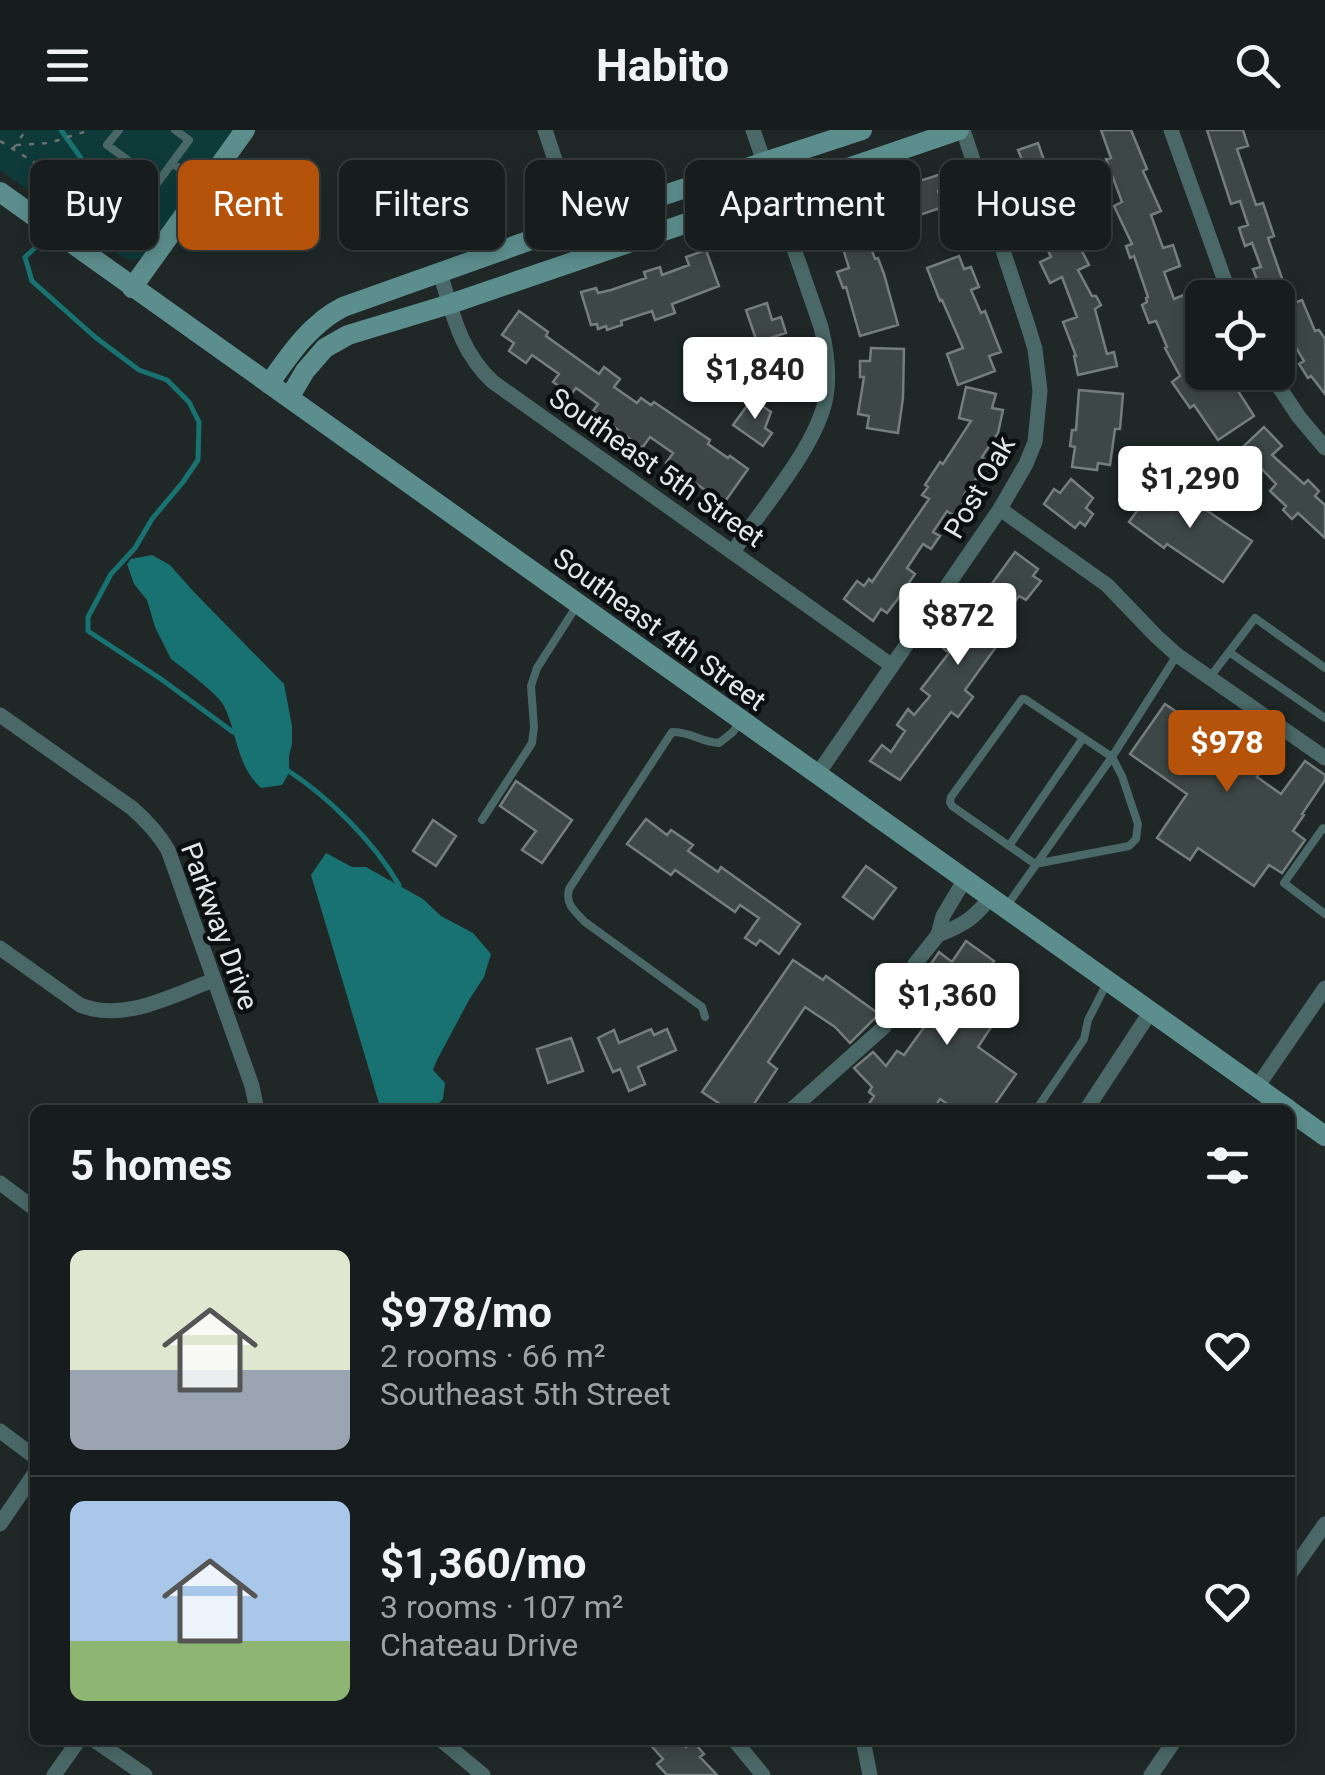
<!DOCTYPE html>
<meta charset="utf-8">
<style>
:root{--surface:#171d1d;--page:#242a2a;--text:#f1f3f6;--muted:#9ea2a4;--line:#363b3b;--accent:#b45309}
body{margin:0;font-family:Roboto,sans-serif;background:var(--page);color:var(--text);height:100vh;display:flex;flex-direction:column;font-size:38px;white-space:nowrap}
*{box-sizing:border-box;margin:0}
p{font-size:32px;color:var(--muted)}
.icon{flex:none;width:55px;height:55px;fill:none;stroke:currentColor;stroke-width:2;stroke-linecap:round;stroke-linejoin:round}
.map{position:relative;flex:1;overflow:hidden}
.panel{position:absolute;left:30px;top:975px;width:1265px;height:640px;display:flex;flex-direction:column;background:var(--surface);border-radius:15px;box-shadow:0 5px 15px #0003,0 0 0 2px var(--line)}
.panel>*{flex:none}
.guide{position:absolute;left:30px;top:30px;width:1265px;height:90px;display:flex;gap:20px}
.controls{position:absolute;left:1185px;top:150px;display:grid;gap:20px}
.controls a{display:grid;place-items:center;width:110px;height:110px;border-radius:15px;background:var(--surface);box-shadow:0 5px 15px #0003,0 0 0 2px var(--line);font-size:50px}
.price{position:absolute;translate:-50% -85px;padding:0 22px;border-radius:10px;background:#fff;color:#222;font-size:32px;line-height:65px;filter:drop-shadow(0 2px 5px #0008)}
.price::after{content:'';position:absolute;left:50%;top:60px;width:30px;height:22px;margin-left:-15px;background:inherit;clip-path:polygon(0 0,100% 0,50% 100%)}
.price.selected{background:var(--accent);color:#fff}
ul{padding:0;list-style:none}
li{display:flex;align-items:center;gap:30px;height:250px;padding:0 40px}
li+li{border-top:2px solid var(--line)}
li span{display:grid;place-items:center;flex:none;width:280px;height:200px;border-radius:15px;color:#555}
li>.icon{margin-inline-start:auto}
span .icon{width:120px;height:120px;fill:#fffc;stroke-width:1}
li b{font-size:42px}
h2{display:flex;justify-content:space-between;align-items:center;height:120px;padding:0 40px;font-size:42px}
.chip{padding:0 35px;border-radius:15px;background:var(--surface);box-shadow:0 5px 15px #0003,0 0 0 2px var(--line);font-size:35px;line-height:90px}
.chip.selected{background:var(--accent);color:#fff}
header{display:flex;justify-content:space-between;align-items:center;height:130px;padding:0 40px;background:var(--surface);font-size:45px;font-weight:700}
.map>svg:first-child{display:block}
.green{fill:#0e3a3a}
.water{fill:#187271}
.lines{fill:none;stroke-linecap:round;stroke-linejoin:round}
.stream{stroke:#187271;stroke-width:5}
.building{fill:#3e4747;stroke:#747e7d;stroke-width:2.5}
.path{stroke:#6b7171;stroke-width:2.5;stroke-dasharray:5 8;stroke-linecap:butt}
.lane{stroke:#4a6867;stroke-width:8}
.street{stroke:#4a6867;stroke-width:15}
.secondary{stroke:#5c8e8d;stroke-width:20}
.labels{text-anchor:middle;stroke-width:9;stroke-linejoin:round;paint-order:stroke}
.street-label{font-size:28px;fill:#e3e8e8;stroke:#0b0f0f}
</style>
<header><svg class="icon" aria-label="menu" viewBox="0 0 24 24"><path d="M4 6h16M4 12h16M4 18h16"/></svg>Habito<svg class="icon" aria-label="search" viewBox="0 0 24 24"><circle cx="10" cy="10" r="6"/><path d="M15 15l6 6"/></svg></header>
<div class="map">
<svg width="1325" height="1645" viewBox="0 0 1325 1645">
<rect width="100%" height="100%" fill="#1f2727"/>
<path class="green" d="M0 0H235L142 128 130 130 122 127 0 40Z"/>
<path class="water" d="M152 425 170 435 193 461 284 554 292 596V614L289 626V643L282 655 261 658C237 636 238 607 225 578 220 565 184 539 171 529L155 497 147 470 134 454 127 434 131 429Z
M326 723 352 737H366L423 769 441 786 473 803 491 824 484 847 469 870 437 930 433 940 445 953 443 969 432 980H381L311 745Z"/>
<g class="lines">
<path class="stream" d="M61 0C91 44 96 34 64 80
M35 118 25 127 32 151 95 207 139 240 167 250 189 272 199 292 198 330 183 352 152 389 135 418 111 444 88 487V501L161 549 233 602
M287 640C329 667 374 712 399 755"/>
</g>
<path class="building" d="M1101 0H1131L1147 39 1143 41 1161 81 1151 85 1163 118 1173 115 1180 136 1164 142 1174 169 1186 164 1202 205V242H1226L1254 286 1218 310 1194 275 1190 278 1172 252 1180 246 1165 218 1167 217 1156 191 1149 193 1142 175 1147 172 1146 168 1148 167 1134 126 1130 128 1126 116 1132 114 1114 76 1122 72 1106 29 1111 28Z
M1207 0H1243L1248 16 1237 19 1256 75 1263 73 1274 106 1268 108 1286 160 1288 159 1294 173 1302 170 1315 201 1319 200 1325 209V264L1311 246 1308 248 1299 234 1304 231 1285 199 1280 202 1278 195V168H1264L1253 139 1261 137 1252 113 1245 116 1239 98 1248 95 1240 71 1231 74Z
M1038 13 1049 45 1044 47 1066 107 1073 103 1089 135 1078 140 1092 166H1096L1101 175 1095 179 1107 224 1114 222 1117 236 1078 245 1074 226H1076L1063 192 1077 187 1062 147 1050 153 1040 132 1051 127 1042 108 1034 110 1027 91 1033 89 1021 55 1014 57 1008 38 1023 32 1018 20Z
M941 44 946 58 938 61 943 77 914 87 906 84 909 80 901 57Z
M853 67 856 74 864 71 868 83 864 85 870 99 865 101 875 129 878 128 884 144 898 195 860 206 846 157 843 158 837 142 849 138 840 109 828 113 823 98 837 93 831 74Z
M706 120 719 156 672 174 675 183 655 190 652 181 621 191 622 195 607 200 606 196 598 199 597 194 591 195 581 162 596 158 598 163 611 160 646 148 644 142 660 137 662 145 689 135 686 127Z
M959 126 964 139 971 137 979 157 971 160 981 183 985 181 1001 222 989 226 995 241 958 255 947 224 963 218 942 170 940 171 927 138Z
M767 173 772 190 781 187 786 203 757 212 746 180Z
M519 181 548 202 546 206 599 244 604 237 620 249 614 257 637 273 641 268 651 275 654 272 710 310 708 314 728 328 730 326 748 339 724 373 666 333 673 323 650 307 642 318 593 281 598 274 576 258 569 267 560 261 562 258 553 252 559 244 532 225 526 233 509 221 514 213 502 205Z
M871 218 904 219 903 268 898 303 867 298 869 286 858 284 864 247H860V231H870Z
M966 257 996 264 992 278 1003 280 998 303 982 327 989 332 964 365 967 367 954 386 947 381 933 402 940 406 931 419 923 414 907 438 915 444 897 470 887 483 881 479 873 491 844 469 857 451 864 456 869 449 872 452 929 369 922 365 928 357 925 355 940 332 943 334 971 291 959 288Z
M1079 260 1123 264 1120 299H1115L1110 335 1098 333 1097 340 1072 337 1075 317 1070 316 1072 300H1076Z
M752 269 771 282 765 298 772 303 763 316 733 295Z
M1264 297 1282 316 1272 325 1304 354 1308 350 1319 361 1315 366 1325 375V408L1298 383 1292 389 1283 380 1286 376 1270 361 1276 354 1258 335 1244 348 1228 331Z
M1071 349 1093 368 1086 378 1093 384 1085 396 1080 392 1075 398 1044 374 1054 359 1060 363Z
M1160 349 1252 411 1223 452 1167 414 1164 418 1129 392Z
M1015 422 1038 439 1033 446 1041 451 1026 470 1019 466 988 509 996 517 965 560 973 567 958 587 951 582 900 650 870 631 882 615 891 622 905 601 897 595 908 579 914 585 930 566 921 559 949 523 943 518 953 504 965 512 981 492 970 484Z
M1165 574 1216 609 1230 589 1275 620 1257 647 1281 664 1305 631 1325 645V650L1302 684 1304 685 1293 701 1305 710 1282 743 1269 735 1254 756 1198 718 1190 730 1157 708 1187 664 1130 624Z
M516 651 572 690 542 733 522 720 536 701 500 676Z
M646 689 667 705 671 700 693 715 688 721 718 742 721 737 800 794 779 824 760 810 756 815 745 808 759 788 740 775 735 782 675 740 671 745 627 714Z
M433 690 456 706 436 736 413 721Z
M866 736 896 758 873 789 843 767Z
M966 811 994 831 983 848 1008 864 1001 874 1005 876 978 917 1016 944 991 980H956L940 969 933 980H865L874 966 869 962 872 957 854 938 873 922 886 936 897 921 904 925 930 889 953 905 970 878 931 850 930 852 922 847 939 822 952 832Z
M793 830 823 850 826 846 879 884 850 913 835 897 805 877 768 932 777 939 750 980H729L702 962Z
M651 899 654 905 667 899 676 920 638 937 645 954 629 961 620 939 613 942 598 908 614 900 619 913Z
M571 908 583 941 548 953 537 919Z
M646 1610H679L686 1617 693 1611 704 1624 700 1627 717 1645H667L657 1634 663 1629Z"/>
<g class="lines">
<path class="path" d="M0 11 37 34
M16 15 49 13 90 0
M13 19 26 0
M109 29 103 37 118 66
M94 72 106 82
M149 84 156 76V63
M121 101 113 104 109 101 107 83 119 67 140 63 145 56"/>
<path class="lane" d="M119 0 107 15 158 52 189 10 175 0
M172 33 205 56
M1229 522 1325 588
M1210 547 1255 488 1325 538
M1022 569H1025L1112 627 1122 646 1138 694 1136 709 1129 716 1035 734 952 676 950 672 951 667Z
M482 690 532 613 534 597 531 556 537 538 576 477
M1325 699 1323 698 1284 753 1325 784
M1009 716 1083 608
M1006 777 1112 627 1177 525
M705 887 702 877 585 792C575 781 565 775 569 759L672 602C692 602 701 612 719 613L733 602 739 593
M1036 980 1084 909 1088 890 1106 855"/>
<path class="street" d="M545 0 587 125
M1171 0 1231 168
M440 143C453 185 460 221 493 252L891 535
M1269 242 1299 287 1325 318
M1000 379 1107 455 1156 506 1177 525 1325 628
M733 422C761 379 817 317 826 267 830 243 827 221 821 197L753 0
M0 585 132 678C147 691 158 703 168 720L252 956 257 980
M817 645 1000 379 1026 334 1035 312 1040 261 1035 219 1027 193 963 0
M938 805C964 795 974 788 991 767
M0 818 80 875C124 893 172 865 214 850
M1257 957 1325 858
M791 980 884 897 900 873 915 834 938 805 943 786 965 749
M1086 980 1151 881
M0 1053 35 1079
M0 1301 35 1327
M0 1394 35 1343
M1290 1444 1325 1394
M94 1610 145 1645
M441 1610 483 1645
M734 1610 763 1645
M863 1610 870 1645
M54 1645 79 1610
M1151 1645 1175 1610"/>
<path class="secondary" d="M0 62 1289 980
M132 158 245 0
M269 254C290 224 310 194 343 177L576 94 862 0
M289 268 305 241 325 218 348 205 450 174 959 0
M1290 981 1325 1006"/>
</g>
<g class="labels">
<g class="street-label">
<text transform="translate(657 337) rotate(35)" y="10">Southeast 5th Street</text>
<text transform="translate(979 357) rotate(-60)" y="10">Post Oak</text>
<text transform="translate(660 499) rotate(36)" y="10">Southeast 4th Street</text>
<text transform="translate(220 796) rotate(70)" y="10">Parkway Drive</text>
</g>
</g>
</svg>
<div class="controls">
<a><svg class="icon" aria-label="locate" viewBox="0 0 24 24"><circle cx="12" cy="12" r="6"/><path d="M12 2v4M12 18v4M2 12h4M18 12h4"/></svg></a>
</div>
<b class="price" style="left:755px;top:292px">$1,840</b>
<b class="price" style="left:1190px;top:401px">$1,290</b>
<b class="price" style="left:958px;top:538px">$872</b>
<b class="price selected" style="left:1227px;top:665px">$978</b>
<b class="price" style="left:947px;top:918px">$1,360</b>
<div class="guide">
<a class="chip">Buy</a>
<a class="chip selected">Rent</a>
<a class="chip">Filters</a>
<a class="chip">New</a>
<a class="chip">Apartment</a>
<a class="chip">House</a>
</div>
<section class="panel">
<h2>5 homes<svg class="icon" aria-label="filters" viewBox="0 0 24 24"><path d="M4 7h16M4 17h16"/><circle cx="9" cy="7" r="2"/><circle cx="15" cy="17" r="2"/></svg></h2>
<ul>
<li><span style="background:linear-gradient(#dfe7d0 60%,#9aa5b1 0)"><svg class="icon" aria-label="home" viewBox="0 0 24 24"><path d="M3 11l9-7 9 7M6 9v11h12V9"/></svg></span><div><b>$978/mo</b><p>2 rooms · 66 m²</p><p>Southeast 5th Street</p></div><svg class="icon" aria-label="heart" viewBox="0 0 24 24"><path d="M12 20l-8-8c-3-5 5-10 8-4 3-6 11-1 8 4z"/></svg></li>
<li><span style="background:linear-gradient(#a9c7e8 70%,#8fb573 0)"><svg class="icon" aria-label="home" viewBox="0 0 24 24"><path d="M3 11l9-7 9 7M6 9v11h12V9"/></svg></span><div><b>$1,360/mo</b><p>3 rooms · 107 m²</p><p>Chateau Drive</p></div><svg class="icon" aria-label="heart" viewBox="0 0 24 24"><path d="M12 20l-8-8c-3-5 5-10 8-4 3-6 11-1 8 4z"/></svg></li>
</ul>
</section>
</div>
